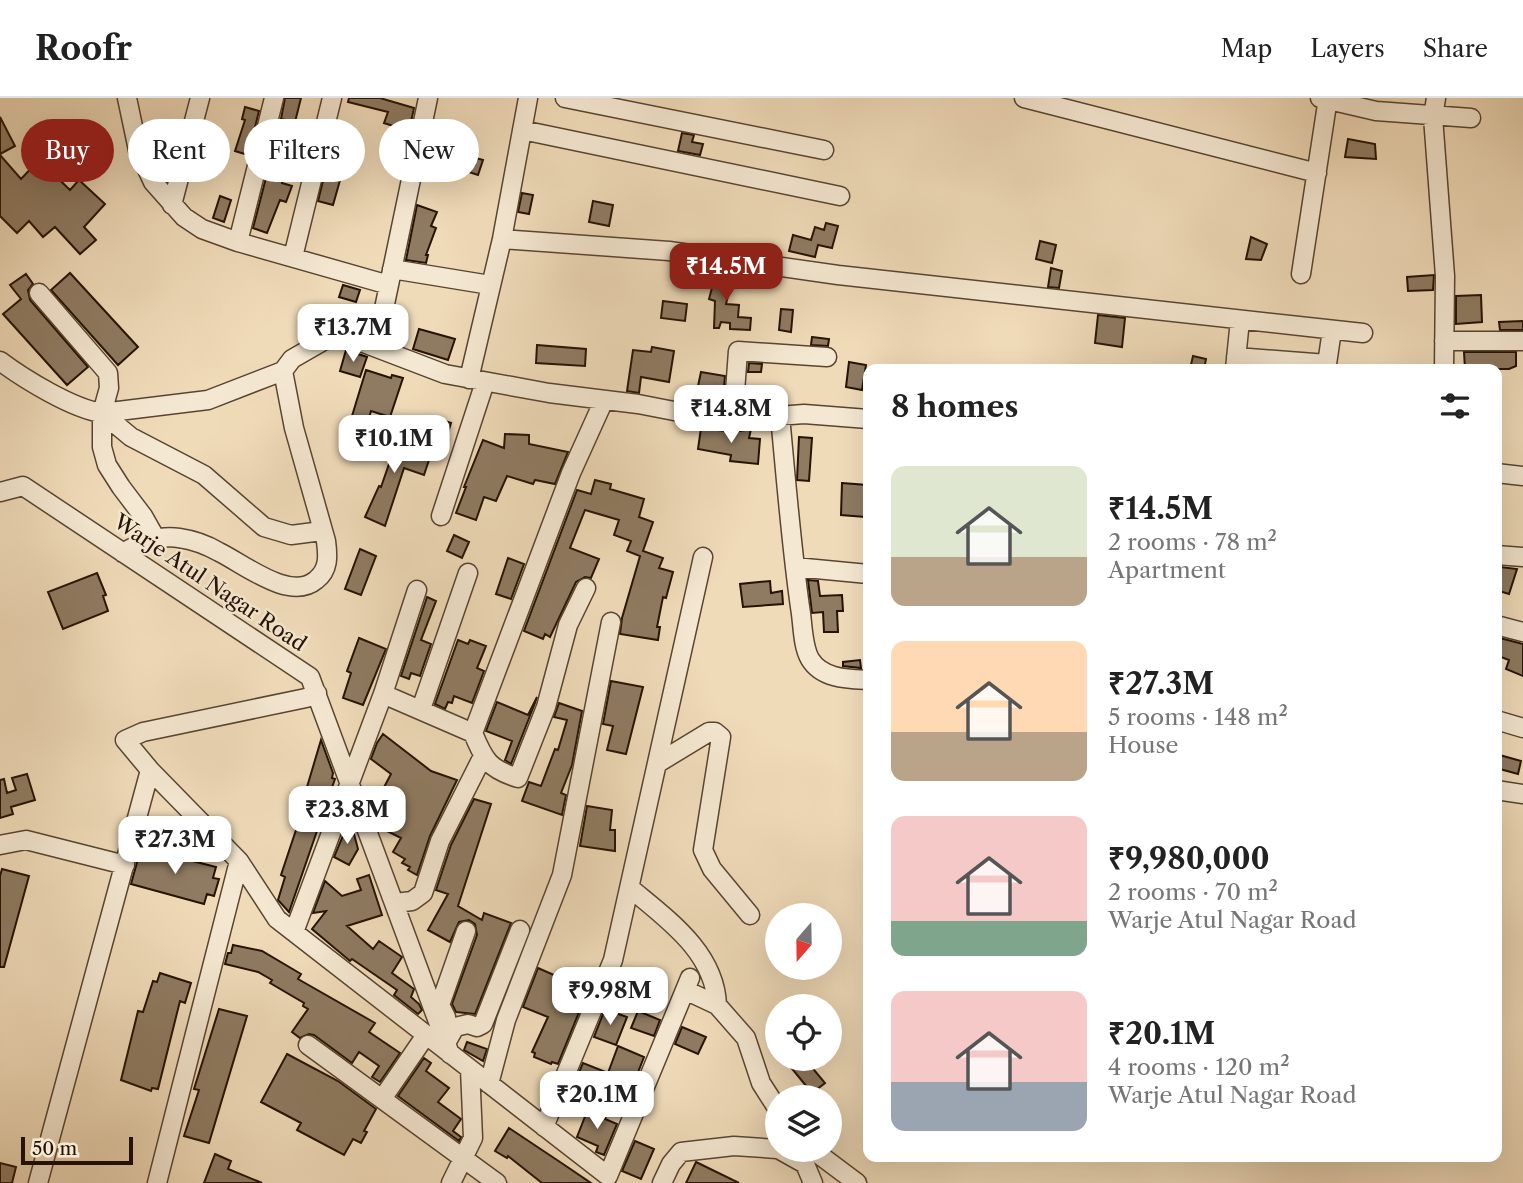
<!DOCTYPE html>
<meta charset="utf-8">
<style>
:root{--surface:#fff;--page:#f6f6f6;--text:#222;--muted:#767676;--line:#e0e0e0;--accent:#8f2418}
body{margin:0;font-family:"Libre Caslon Text",serif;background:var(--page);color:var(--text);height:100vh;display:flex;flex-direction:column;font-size:26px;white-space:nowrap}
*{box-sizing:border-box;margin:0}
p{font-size:23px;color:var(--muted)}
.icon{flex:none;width:38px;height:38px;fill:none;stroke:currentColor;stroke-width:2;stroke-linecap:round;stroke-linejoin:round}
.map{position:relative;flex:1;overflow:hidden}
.details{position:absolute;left:863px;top:266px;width:639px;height:798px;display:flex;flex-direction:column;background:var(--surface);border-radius:14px;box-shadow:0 7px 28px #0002}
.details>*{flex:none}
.hud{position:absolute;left:21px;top:21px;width:665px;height:63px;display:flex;gap:14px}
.needle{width:46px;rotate:200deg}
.tools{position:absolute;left:765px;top:805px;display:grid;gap:14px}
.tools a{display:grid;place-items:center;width:77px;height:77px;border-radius:50%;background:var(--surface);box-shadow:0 7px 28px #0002;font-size:35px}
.scale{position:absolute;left:21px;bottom:18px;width:112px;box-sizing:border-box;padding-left:7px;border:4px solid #261304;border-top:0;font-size:19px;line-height:24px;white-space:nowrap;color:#261304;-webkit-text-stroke:5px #f5e8d2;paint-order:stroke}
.price{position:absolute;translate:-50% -60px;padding:0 16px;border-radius:14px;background:#fff;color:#222;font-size:23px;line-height:46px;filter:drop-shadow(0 2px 4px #0008)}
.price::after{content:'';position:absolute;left:50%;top:42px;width:21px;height:16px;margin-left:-10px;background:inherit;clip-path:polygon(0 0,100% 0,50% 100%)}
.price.selected{background:var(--accent);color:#fff}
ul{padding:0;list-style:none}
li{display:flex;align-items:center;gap:21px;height:175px;padding:0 28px}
li span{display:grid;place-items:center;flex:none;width:196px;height:140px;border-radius:14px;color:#555}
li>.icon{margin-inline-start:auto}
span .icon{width:84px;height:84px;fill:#fffc;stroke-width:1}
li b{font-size:30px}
h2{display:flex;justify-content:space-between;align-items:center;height:84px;padding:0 28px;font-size:30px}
.pill{padding:0 24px;border-radius:32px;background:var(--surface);box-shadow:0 7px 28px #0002;font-size:24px;line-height:63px}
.pill.selected{background:var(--accent);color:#fff}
header{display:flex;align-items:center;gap:42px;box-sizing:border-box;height:98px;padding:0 35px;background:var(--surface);border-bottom:2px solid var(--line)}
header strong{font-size:33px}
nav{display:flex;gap:38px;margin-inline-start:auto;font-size:24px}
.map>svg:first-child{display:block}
.building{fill:#8f7b62;stroke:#261304;stroke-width:2}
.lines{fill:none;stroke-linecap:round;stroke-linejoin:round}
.minor-casing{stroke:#584531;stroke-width:21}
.minor{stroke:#f5e8d2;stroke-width:18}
.labels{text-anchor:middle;stroke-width:5;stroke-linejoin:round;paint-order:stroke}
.street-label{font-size:21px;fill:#261304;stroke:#f5e8d2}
</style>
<header>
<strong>Roofr</strong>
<nav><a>Map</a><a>Layers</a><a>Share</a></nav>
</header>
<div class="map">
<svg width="1523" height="1085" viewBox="0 0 1523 1085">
<rect width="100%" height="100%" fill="#f0dbb9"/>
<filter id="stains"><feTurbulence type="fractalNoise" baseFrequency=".00286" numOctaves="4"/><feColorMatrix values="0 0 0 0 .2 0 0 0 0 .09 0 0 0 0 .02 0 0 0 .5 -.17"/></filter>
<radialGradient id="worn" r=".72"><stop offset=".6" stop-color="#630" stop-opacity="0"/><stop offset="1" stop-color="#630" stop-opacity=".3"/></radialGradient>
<path class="building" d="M285 0H301L295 24 281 21Z
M349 0H380L414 10 409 33 384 25 388 14 348 4Z
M245 9 259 13 248 57 235 53 245 22 242 21Z
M0 19 15 48 0 56Z
M682 35 694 37 692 44 703 46 700 57 678 53Z
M1348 41 1375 46 1376 61 1345 59Z
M333 42 350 47 333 107 318 103Z
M275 45 293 51 282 85 292 88 286 104 280 102 267 135 253 130Z
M0 57 21 81 39 62 70 92 79 82 105 106 84 129 96 142 80 156 55 129 43 139 29 123 17 135 0 118Z
M468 58 483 62 478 77 463 72Z
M522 95 533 97 529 116 518 114Z
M220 98 231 102 224 124 213 120Z
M593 103 613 107 609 128 589 124Z
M417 107 437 114 431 128 436 130 426 157H428L426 165 406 162Z
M826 125 838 128 832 150 818 147 815 159 789 153 793 137 811 142 815 129 824 132Z
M1251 139 1267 146 1261 162 1246 161Z
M1040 143 1056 147 1052 165 1036 161Z
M1051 170 1062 173 1059 190 1048 189Z
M717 171 734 174 726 206 739 207 738 219 751 220 750 232 730 231V225L721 224 719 230H714L715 203 709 201Z
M70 175 138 249 118 267 51 192Z
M26 176 33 186 28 192 30 202 88 269 67 287 3 216 21 201 10 187Z
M1434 177 1433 192 1408 193 1407 179Z
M343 187 360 192 356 204 339 199Z
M1481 197 1482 224 1456 226V198Z
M663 203 687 206 685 223 661 220Z
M781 211 793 212 791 234 779 232Z
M1098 217 1125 220 1122 249 1095 245Z
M1523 223V232H1500L1499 224Z
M419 231 455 241 448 262 413 251Z
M812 239 829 241 828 248 811 247Z
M537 247 586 251 585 268 536 265Z
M652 249 674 253 669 284 641 279 639 295 627 293 633 252 651 254Z
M346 252 367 259 360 279 340 273Z
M1464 254H1516V268L1509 271H1465Z
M1193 258 1206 261 1204 271H1190Z
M849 264 866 267 862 292 846 289Z
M749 265 762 266 761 274H748Z
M366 272 391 280 392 277 403 280 390 319 371 313 368 323 352 318Z
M701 274 725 278 723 298 697 293Z
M435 320 451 325 447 338 431 332Z
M701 330 734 334 751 331 749 340 760 341 758 366 730 363 731 357 698 351Z
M505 336 529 337V346L568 354 555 386 535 382 533 386 507 378 496 403 484 399 476 422 456 415 466 389H464L483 342 504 350Z
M381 339 431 356 424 377 404 370 385 428 365 419 379 388 381 389 390 363 375 358Z
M799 339 812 340 809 383 797 382Z
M595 382 611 386 610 391 644 401 639 419 653 424 643 453 663 460 659 470 673 474 666 500 663 499 657 529H660L658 542 620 536 622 520 640 458 627 453 631 443 614 437 619 422 585 412 570 450 599 461 591 480 585 479 576 484 550 539 545 536 543 541 524 533 577 392 591 396Z
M842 385 867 387 865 419 841 417Z
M454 437 469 444 462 460 447 453Z
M360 451 376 458 361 497 345 491Z
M508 460 524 466 511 501 496 496Z
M1500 469 1517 471 1509 496 1496 492Z
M97 475 106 497 103 498 108 513 63 531 48 494Z
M808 482 818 483 820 498 842 497 843 513H837L838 534H824L823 514 812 515Z
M770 483 771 495 782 493 783 506 743 509 740 486Z
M427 499 436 503 421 542 431 546 420 578 411 575 409 581 401 578Z
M1496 539 1523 546V578L1506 571 1509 562 1496 557Z
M359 540 386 551 363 607 343 600 351 575 347 573Z
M458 542 468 546 470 542 486 548 477 570 484 573 472 605 454 598 452 605 448 604 445 611 435 606Z
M860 562 861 570 843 568V564Z
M611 583 643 589 626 656 607 652 613 628 603 626Z
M537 599 535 605 511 666 505 662 512 643 486 633 497 604 528 617Z
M559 605 582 613 572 667 561 695 566 697 562 717 522 703 529 684 541 688 555 651 558 652 567 622 554 619Z
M383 636 431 673 457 682 430 738 417 777 408 772 410 769 402 765 405 761 393 754 401 740 383 731 385 726 375 720 379 713 373 710 391 676 371 661 377 645Z
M321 642 333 675 332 680 335 681 289 814 278 802 285 779 281 777 310 690 307 689Z
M1496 656 1521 663 1518 676 1496 670Z
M27 676 35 702 11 709 13 716 0 720V682L4 681 7 695 16 692 12 680Z
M474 701 491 706 458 808 482 822 484 815 511 825 475 916 456 914 452 906 477 837 475 826 469 822 459 824 450 844 428 832 448 796 436 792 451 747Z
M587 708 612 712 610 732H615V753L580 748Z
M350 721 358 751 349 767 334 759Z
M141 750 216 769 213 780 219 781 214 798 207 796 204 806 131 786Z
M2 771 29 778 4 869H0V778Z
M369 777 382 817 347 828 373 851 379 843 402 859 392 875 414 891 411 899 419 906 422 912 418 916 394 897 397 892 352 861 350 863 312 831 326 813 313 815 325 783 342 798 361 792 357 781Z
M233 847 262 853 301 876 298 881 375 925 369 934 400 955 380 984 372 979 379 968 359 954 352 965 314 937 309 936 300 940 292 934 308 911 303 908 304 905 270 885 272 882 258 874 225 866 228 855H231Z
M538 870 588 892 558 966 552 964 551 966 534 959 535 955 532 954 548 919 523 909Z
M160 875 191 885 185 905 180 903 158 991 152 990 151 993 121 982 138 913 143 914 153 883 157 884Z
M219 911 247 918 209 1045 184 1038 199 992 194 991Z
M605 911 627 919 616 947 594 939Z
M638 913 660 922 654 938 631 930Z
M682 929 706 939 698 956 675 946Z
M467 944 487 951 483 963 464 952Z
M618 948 644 959 629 997 597 984 590 1001 571 993 583 965 608 975Z
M287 956 338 983 376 1011 364 1033 367 1034 361 1045 353 1041 344 1057 297 1032 301 1025 261 1004Z
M424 960 431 965 426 973 449 990 438 1004 461 1021 453 1033 461 1039 459 1043 398 998Z
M784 961H805L825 985 812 995Z
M588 1011 606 1018 605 1021 617 1026 604 1057 596 1054 598 1048 577 1039Z
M509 1030 563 1066 591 1085H542L508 1058 507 1060 495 1053Z
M635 1043 654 1051 641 1081 622 1073Z
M215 1056 231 1063 228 1071 262 1085H204Z
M696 1064 739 1085H686Z
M0 1065 16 1069 12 1085H0Z"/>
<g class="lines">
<g class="minor-casing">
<path id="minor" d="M127 0 138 52 153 84 184 119 202 131 238 144 389 187
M565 0 824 52
M1024 0 1317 75
M1320 0 1376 13 1471 20
M1436 0 1433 19 1445 178 1444 271
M522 32 840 98
M172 107 200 0
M502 141 669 153 838 177 1363 235
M238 144 274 0
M293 159 332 0
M392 171 490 187
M1301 176 1328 0
M39 195 108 275 109 290 102 315V349L107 367 121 389 143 418 156 441
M1444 243H1523
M376 249 428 0
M1236 259 1327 266 1332 232
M0 263C24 281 73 311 102 315L208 302 283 273 292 261 325 242 348 239 445 276 549 295 638 306 705 319 738 321 804 316 868 321
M1235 271 1240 222
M469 281 502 141 528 0
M102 315 131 339 204 377 264 429 291 437 322 433
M780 318C786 381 791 445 800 509 803 525 802 547 810 561 822 581 848 581 868 582
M733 321 738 253 827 259
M1496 375 1523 378
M0 394 23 388 310 579 450 956
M441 418 485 284
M123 455C139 445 159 437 179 440 193 442 207 447 219 454 244 466 290 504 316 482 329 472 328 458 326 443L294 330 283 273
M1496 457 1523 459
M795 469 868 476
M586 490 568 527 546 609 518 680C489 671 484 662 473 635L571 375 604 302
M1496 527 1523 534
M317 595 306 600 143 634 125 642 150 672 239 763 277 821 608 1078 690 880
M383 596 473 635
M421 611 468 475
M1496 622 1523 630
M658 665 709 634H715L721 639 703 752 712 771 750 817
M1496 692 1523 696
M0 747 26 742 125 767
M630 790C667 821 715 854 717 907
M395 805 412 803 423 795 440 743 483 658
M294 834 383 596 417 492
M685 892 717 907 746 940 761 985 777 1010
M446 919 440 907 466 833
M446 945 455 929 468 926 477 929 483 926 520 832
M308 947 497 1085
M489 986 506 922 562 777 611 524
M382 1001 426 937
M544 1029 613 862 703 459
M780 1052 805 1066 813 1085
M813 1052 857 1085
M38 1085 150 672
M157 1085 239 763
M451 1085 473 1040 470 971
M662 1085 671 1066 681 1054 734 1048 777 1051"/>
</g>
<use href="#minor" class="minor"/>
</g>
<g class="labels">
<g class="street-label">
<text transform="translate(210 485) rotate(34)" y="7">Warje Atul Nagar Road</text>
</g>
</g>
<rect width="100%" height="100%" filter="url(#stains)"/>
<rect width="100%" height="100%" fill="url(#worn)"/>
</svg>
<div class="tools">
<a><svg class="needle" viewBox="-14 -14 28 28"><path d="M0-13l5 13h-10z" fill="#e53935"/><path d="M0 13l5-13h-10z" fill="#767676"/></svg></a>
<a><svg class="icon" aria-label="locate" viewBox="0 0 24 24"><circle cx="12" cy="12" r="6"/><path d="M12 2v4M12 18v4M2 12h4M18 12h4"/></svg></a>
<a><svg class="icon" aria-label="layers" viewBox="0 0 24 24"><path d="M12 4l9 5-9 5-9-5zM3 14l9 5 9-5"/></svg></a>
</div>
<div class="scale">50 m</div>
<b class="price selected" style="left:726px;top:205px">₹14.5M</b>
<b class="price" style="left:353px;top:266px">₹13.7M</b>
<b class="price" style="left:731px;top:347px">₹14.8M</b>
<b class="price" style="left:394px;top:377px">₹10.1M</b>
<b class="price" style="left:347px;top:748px">₹23.8M</b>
<b class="price" style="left:175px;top:778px">₹27.3M</b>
<b class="price" style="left:610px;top:929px">₹9.98M</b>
<b class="price" style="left:597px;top:1033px">₹20.1M</b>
<div class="hud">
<a class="pill selected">Buy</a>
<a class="pill">Rent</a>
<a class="pill">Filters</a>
<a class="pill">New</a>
</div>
<section class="details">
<h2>8 homes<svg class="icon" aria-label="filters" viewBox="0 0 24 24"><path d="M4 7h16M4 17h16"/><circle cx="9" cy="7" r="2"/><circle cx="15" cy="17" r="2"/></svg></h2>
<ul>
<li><span style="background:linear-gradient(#dfe7d0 65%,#b9a48a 0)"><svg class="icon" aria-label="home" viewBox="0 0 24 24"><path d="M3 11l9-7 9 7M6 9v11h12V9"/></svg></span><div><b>₹14.5M</b><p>2 rooms · 78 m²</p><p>Apartment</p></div></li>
<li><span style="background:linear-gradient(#ffd9b3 65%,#b9a48a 0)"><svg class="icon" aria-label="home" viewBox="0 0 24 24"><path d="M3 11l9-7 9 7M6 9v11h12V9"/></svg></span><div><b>₹27.3M</b><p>5 rooms · 148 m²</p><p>House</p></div></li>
<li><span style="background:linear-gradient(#f6c9c9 75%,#7fa58c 0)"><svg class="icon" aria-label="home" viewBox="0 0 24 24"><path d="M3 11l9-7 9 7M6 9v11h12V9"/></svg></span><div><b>₹9,980,000</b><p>2 rooms · 70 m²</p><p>Warje Atul Nagar Road</p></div></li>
<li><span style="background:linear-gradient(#f6c9c9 65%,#9aa5b1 0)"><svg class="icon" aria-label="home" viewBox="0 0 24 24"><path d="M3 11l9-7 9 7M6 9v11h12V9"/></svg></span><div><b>₹20.1M</b><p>4 rooms · 120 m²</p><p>Warje Atul Nagar Road</p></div></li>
</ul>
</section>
</div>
